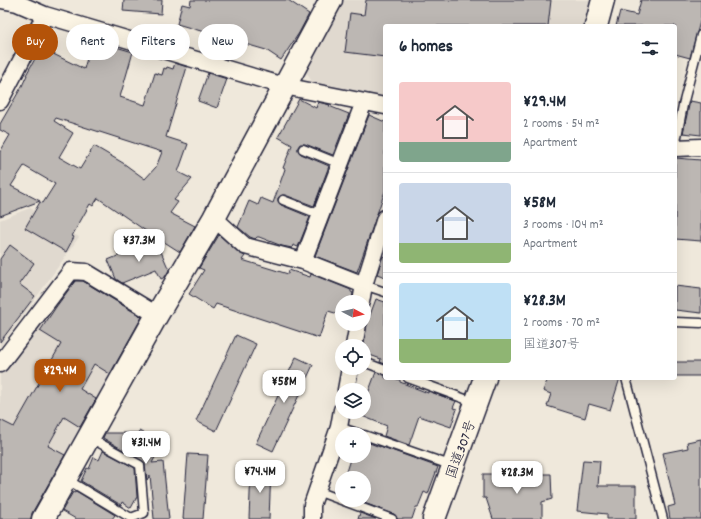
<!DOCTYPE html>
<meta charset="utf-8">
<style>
:root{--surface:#fff;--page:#f6f6f7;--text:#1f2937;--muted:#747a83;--line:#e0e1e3;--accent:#b45309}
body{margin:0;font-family:Dekko,"Klee One",sans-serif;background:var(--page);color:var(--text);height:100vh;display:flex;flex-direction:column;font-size:15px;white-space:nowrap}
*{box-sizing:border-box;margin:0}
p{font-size:13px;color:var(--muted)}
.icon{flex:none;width:22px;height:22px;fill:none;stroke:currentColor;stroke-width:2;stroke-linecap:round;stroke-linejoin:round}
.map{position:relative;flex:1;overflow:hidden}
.sheet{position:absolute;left:383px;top:24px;width:294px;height:356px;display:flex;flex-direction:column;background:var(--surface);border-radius:4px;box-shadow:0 4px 16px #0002}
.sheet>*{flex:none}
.banner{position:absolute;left:12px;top:24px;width:311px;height:36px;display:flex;gap:8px}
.needle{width:26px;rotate:97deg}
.controls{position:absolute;left:335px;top:295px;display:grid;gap:8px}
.controls a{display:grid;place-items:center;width:36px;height:36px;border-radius:50%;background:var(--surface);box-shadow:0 4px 16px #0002;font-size:20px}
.price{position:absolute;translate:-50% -34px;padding:0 9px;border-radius:8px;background:#fff;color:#222;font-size:13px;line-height:26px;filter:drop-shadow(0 1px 2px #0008)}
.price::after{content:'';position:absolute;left:50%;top:24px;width:12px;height:9px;margin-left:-6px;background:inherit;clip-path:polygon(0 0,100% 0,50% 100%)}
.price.active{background:var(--accent);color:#fff}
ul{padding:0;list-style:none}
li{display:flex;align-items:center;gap:12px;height:100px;padding:0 16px}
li+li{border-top:1px solid var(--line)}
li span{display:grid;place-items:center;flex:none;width:112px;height:80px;border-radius:4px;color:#555}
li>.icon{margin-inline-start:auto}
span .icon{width:48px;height:48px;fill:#fffc;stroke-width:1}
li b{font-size:17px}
h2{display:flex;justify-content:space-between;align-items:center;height:48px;padding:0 16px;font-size:17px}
.tag{padding:0 14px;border-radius:18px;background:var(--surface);box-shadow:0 4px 16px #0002;font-size:14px;line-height:36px}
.tag.active{background:var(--accent);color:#fff}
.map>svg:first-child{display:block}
.built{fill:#e0d9cf}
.building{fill:#bcb7b3;stroke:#22223b;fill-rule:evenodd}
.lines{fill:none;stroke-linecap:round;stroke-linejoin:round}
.lane-casing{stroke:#22223b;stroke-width:11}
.street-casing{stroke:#22223b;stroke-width:19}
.secondary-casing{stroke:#22223b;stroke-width:25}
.highway-casing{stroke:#22223b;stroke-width:25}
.lane{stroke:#fcf5e5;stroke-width:8}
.street{stroke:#fcf5e5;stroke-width:16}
.secondary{stroke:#fcf5e5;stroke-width:22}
.highway{stroke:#fcf5e5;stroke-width:22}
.labels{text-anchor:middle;stroke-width:3;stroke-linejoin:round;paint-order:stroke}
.street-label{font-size:14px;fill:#22223b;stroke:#fcf5e5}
</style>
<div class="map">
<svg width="701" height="519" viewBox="0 0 701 519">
<rect width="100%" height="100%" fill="#efe8db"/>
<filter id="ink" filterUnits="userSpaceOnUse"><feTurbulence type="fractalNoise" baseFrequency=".025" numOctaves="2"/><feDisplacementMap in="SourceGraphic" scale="8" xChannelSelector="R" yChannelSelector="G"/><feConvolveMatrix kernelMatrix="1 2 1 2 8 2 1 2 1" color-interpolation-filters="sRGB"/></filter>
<g filter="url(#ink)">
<path class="built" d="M343 0H593L585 26H385V98L314 85 306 72Z
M30 208 79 237 38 295 0 347V220Z
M74 274 149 318 34 519H0V373L30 332Z"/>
<path class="building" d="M124 0H162L161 14 123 11Z
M191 0H288L309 14 299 33 281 60 266 50 177 24 182 4 190 6Z
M366 0H551L548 26H385V57L345 52 350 13 364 15Z
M641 0H701V18L690 58 675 54V26H616L620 11 637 15Z
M92 40 133 52 120 97 145 105 155 73 162 75 164 68 166 69 167 67 173 69 175 63 187 67 166 137 188 144 178 172 192 179 174 200 178 202 170 213 195 226 180 252 155 236 156 238 98 198 93 206 90 204 72 236 74 237 66 252 25 228 40 202 43 203 55 184 24 166 11 186 40 201 0 216V152L10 135 0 130V124L22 86 27 75H26L41 48 84 69ZM56 118 162 152 156 167 145 179 123 163 94 146 80 169 59 157 73 133 54 121Z
M208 73 227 79 217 108 198 101Z
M299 99 316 108 318 102 330 105 329 106 349 114 333 155 305 144H300L298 147V150L301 154 329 166 314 206 285 195H282L278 198V201L281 205 310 217 298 247 293 245 292 248 282 246 259 237H257L255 239 250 237 238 227 249 201 258 205 261 198 273 203 285 169 283 168 292 145 278 137Z
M690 101 701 103V135L683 133Z
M369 115 385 122V191L357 272 315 256Z
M675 158 701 160V241L675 239Z
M219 235 239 253 245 256 242 260 288 274 289 270 310 277 311 274 351 290V292L353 293 352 302H342V315L328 311 319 338 216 304 213 309 189 294 204 270 199 268Z
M156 240 169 270 165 277 161 279 156 269 122 283 116 279 108 260Z
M10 245 34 263 19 284 35 296 0 342V259Z
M383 256 385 257V277L377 274Z
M75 281H83L142 317 110 374 94 364 80 389 96 399 80 427 64 417 48 446 65 455 32 513 31 519H0V420L14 427 61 344 40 331 56 307Z
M675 286 701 289V313L675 310Z
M376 299 385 302V364L380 362 381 359 364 353V344L367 323Z
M236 335 256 344 216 431 196 421Z
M296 357 313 365 273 451 256 443Z
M675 362H701V376H675Z
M376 372 385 375V378H394L400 380V382L428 393V391L456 401 453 408 457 409 451 427 419 416 409 445 384 436 387 426 362 416 369 397 367 396Z
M548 378H620L610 410 589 404 585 418 547 406 551 394 543 391Z
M139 431 160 442 158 444 161 446 152 463 163 462 169 519H154L150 475 147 480 145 465 144 462 103 438 105 433H138Z
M701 439V519H670L668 507 675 505 663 453 688 448 687 442Z
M364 441 380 447V446L438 467 428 494 424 492 418 507H416L412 519H397L396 516 394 514 364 503V478H344L351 456H364Z
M103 451 135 468 137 497 131 508 122 502 121 505 81 481 87 468 89 469 94 457 99 460Z
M188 454 208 455 203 519H183Z
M583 460 600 461 598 486H636V519H607V514L577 511Z
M251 469 271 470 269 519H249Z
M483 474H551L552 499 542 502V519H493L486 498H483Z
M76 491 115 515 112 519H76L62 511 73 492 75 493Z
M360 513 376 519H358Z"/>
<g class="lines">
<g class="lane-casing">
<path id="lane" d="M675 147 683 105 701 35
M303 149 340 164
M283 200 321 215
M364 285 385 292
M675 322 701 323
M364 362 385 370
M408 378 476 403
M626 378 663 519
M339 427 360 434
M364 435 453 466
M66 479 131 518 144 513 140 465 90 438
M317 491 392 519"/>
</g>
<g class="street-casing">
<path id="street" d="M1 0 17 3 45 15 284 86 385 106
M0 101 45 15
M675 148 701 147
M214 218 245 246 303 261 364 285
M303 261 364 102
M361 302 364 285 385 218
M354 346 358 324
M0 364 71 271 86 272 157 315
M346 390 350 368
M312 519V505L339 427 342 410"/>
</g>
<g class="secondary-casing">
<path id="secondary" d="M43 519 157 315 214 218 331 0"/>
</g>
<g class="highway-casing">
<path id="highway" d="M596 26 603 0
M434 519 485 378"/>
</g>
<use href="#lane" class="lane"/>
<use href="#street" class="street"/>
<use href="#secondary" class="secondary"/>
<use href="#highway" class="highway"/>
</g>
</g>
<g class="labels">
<g class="street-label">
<text transform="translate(460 449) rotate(-70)" y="5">国道307号</text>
</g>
</g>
</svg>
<div class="controls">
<a><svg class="needle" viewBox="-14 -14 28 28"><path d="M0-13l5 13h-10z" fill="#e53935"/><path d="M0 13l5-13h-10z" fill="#747a83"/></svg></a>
<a><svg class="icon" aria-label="locate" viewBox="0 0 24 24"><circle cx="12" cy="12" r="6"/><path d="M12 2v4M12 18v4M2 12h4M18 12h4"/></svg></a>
<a><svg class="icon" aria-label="layers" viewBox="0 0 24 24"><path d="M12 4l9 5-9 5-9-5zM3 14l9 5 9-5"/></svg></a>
<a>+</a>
<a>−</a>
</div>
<b class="price" style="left:139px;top:263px">¥37.3M</b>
<b class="price active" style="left:60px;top:393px">¥29.4M</b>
<b class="price" style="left:284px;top:404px">¥58M</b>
<b class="price" style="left:146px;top:465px">¥31.4M</b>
<b class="price" style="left:260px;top:494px">¥74.4M</b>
<b class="price" style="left:517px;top:495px">¥28.3M</b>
<div class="banner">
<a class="tag active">Buy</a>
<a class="tag">Rent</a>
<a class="tag">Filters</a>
<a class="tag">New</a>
</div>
<section class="sheet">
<h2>6 homes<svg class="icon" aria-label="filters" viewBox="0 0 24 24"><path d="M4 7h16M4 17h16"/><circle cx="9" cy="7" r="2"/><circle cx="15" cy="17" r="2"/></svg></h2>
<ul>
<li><span style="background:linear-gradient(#f6c9c9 75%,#7fa58c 0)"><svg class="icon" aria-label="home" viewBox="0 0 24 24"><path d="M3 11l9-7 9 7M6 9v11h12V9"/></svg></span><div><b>¥29.4M</b><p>2 rooms · 54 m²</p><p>Apartment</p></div></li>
<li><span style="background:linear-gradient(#c9d6e8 75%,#8fb573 0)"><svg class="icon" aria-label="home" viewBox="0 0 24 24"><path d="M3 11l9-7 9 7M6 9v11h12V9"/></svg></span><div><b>¥58M</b><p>3 rooms · 104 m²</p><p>Apartment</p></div></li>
<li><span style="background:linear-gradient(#bfe0f5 70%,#8fb573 0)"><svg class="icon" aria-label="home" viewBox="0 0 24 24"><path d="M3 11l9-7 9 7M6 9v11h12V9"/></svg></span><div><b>¥28.3M</b><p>2 rooms · 70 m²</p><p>国道307号</p></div></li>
</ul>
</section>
</div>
